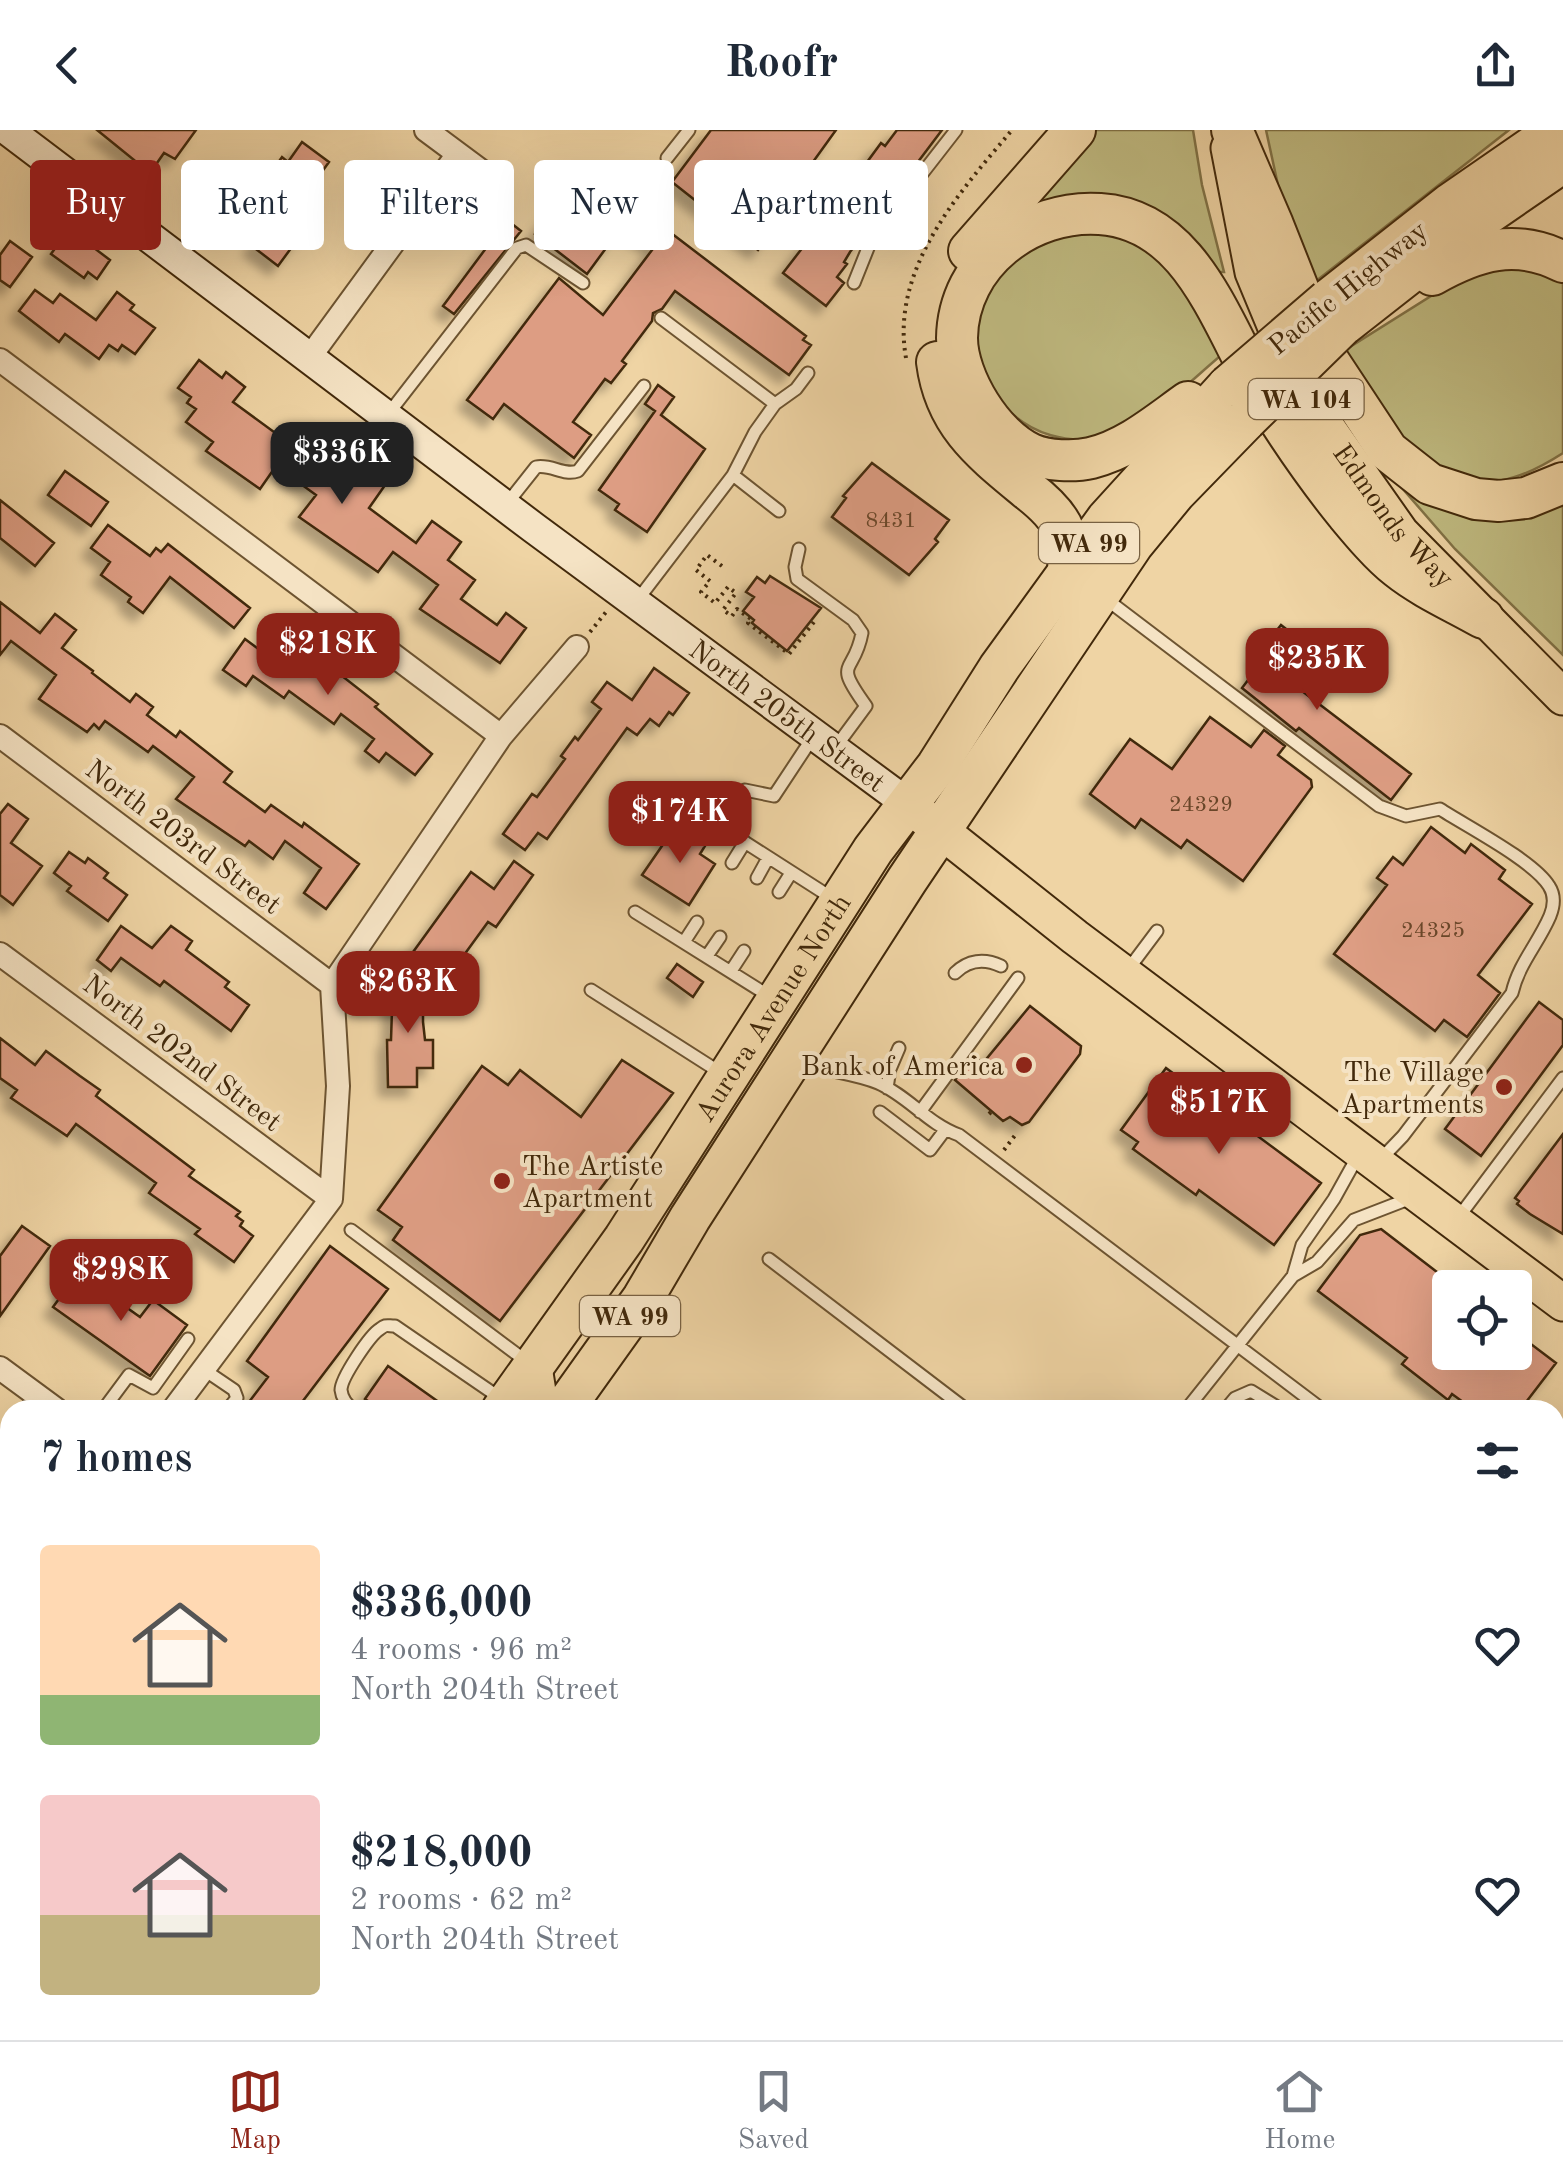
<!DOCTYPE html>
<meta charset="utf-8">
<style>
:root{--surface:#fff;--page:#f2f2f3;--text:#1f2937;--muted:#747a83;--line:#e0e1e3;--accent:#8f2418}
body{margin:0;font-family:"Old Standard TT",serif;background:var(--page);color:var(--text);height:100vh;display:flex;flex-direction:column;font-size:38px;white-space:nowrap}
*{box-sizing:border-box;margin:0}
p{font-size:32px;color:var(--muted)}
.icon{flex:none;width:55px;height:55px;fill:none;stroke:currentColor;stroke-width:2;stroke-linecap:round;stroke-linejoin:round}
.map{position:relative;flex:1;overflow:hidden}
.drawer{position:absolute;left:0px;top:1270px;width:1565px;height:640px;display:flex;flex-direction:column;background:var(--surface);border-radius:30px 30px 0 0;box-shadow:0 10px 40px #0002}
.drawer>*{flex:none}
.banner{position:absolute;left:30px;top:30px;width:1000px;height:90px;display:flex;gap:20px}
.controls{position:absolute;left:1432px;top:1140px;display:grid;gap:20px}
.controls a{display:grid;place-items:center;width:100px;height:100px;border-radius:10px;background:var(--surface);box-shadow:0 10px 40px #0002;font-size:50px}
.price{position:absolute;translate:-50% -85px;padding:0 22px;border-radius:20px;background:var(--accent);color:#fff;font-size:32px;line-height:65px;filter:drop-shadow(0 2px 5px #0008)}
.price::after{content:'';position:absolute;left:50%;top:60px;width:30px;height:22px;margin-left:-15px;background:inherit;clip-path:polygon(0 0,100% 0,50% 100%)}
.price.selected{background:#222;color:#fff}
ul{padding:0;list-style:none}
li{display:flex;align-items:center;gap:30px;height:250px;padding:0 40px}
li span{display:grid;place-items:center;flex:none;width:280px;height:200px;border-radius:10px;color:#555}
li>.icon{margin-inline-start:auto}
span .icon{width:120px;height:120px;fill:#fffc;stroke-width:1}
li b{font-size:42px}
h2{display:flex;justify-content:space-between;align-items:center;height:120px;padding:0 40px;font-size:42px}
.pill{padding:0 35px;border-radius:10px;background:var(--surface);box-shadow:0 10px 40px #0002;font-size:35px;line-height:90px}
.pill.selected{background:var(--accent);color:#fff}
header{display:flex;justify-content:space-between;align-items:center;height:130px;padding:0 40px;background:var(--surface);font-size:45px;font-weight:700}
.tab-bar{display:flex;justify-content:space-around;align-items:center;height:140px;border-top:2px solid var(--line);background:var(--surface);font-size:28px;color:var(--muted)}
.tab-bar a{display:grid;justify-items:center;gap:5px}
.tab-bar .selected{color:var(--accent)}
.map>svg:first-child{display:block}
.green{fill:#c0bb81;stroke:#817246;stroke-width:2.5}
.building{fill:#dd9d83;stroke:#42290b;stroke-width:2.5;filter:url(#shadow)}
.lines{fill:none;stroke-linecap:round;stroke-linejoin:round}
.lane-casing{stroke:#6d5431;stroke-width:15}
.street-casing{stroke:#6d5431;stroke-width:26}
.secondary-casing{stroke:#42290b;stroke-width:34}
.primary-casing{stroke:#42290b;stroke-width:39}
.highway-casing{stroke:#42290b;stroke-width:44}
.path{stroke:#42290b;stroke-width:4;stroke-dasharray:2.5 5;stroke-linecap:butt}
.lane{stroke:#f5e3c4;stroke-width:11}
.street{stroke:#f5e3c4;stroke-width:22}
.secondary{stroke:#f5e3c4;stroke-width:30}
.primary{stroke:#efd4a4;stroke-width:35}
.highway{stroke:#efd4a4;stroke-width:40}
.highway-bridge-casing{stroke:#42290b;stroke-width:44;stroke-linecap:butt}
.highway-bridge{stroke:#efd4a4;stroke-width:40}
.poi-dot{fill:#8f2418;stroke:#f5e3c4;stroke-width:4}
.labels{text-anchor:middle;stroke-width:8;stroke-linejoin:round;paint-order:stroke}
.number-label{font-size:22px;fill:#694629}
.shield{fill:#f5e3c4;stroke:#786142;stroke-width:2.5}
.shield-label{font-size:25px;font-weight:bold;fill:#42290b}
.street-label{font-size:28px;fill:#42290b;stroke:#f5e3c4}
.poi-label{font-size:28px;fill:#42290b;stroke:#f5e3c4;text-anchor:end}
</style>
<header><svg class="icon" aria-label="back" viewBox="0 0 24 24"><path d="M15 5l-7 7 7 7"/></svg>Roofr<svg class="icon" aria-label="share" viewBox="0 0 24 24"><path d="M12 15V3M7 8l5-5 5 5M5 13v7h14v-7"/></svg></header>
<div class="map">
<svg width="1563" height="1910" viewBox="0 0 1563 1910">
<defs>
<filter id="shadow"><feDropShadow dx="-9" dy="9" stdDeviation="5" flood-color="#0004"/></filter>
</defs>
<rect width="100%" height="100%" fill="#efd4a4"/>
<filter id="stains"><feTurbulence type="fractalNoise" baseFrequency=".002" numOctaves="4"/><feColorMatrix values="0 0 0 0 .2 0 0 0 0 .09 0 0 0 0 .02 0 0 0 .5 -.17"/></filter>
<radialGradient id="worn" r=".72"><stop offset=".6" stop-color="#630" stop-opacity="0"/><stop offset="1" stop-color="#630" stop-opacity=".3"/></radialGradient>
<path class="green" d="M1085 0H1193L1202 55 1224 142H1218L1209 135 1031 78Z
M1266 0H1509L1311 155 1281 69Z
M1084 96 1161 121 1225 222C1199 243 1152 290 1123 301 1019 342 935 226 1000 143 1006 136 1012 125 1020 120 1039 109 1064 103 1084 96Z
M1520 134 1563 149V323C1518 352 1482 364 1433 334 1423 328 1409 322 1401 313 1379 286 1361 252 1342 222L1455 151Z
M1408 354 1563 365V525L1455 419 1402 358Z"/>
<path class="building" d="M97 0H196L175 29 164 23 150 43Z
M711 0H836L792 61 796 68 758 120 672 52Z
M897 0H942L850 122 844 132 847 134 837 147 844 153 826 176 783 143 837 73 842 77 867 42 862 39 881 13 885 16Z
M302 12 329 32 292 83 308 95 278 136 252 116 267 97 260 91 284 59 268 47 282 27 288 32Z
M571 56 623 95 587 144 535 104Z
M637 77 806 206 803 210 811 215 789 245 675 161 662 179 653 183 652 191 622 231 626 234 611 253 605 249 573 292 591 305 574 328 504 274 493 289 467 270 559 148 603 185 655 116 624 96Z
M507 90 521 101 454 184 443 176Z
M69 99 110 130 97 149 88 142 84 148 51 124Z
M10 111 32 127 10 157 0 150V125Z
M35 160 53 173 60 164 96 190 117 162 134 175 130 180 155 198 135 224 122 215 118 221 109 215 99 229 65 204 59 212 19 181Z
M199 230 222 248 226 242 245 257 233 272 319 335 328 323 366 352 376 338 390 348 369 378 416 413 432 391 461 412 448 430 475 450 461 469 497 495 506 483 526 498 500 533 420 479 438 455 393 422 378 442 299 387 316 365 276 336 260 359 206 321 213 312 186 292 196 279 187 273 191 267 178 258Z
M658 255 674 267 661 285 705 319 647 402 615 380 619 374 599 360 655 281 645 274Z
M872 333 949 390 935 409 938 412 909 445 832 387 846 368 843 366Z
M65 341 108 372 91 396 48 365Z
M0 370 54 413 35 436 0 408Z
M108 395 150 426 156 418 161 422 168 414 250 478 234 498 170 447 143 483 128 472 131 467 101 445 110 432 91 418Z
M770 446 821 478 787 521 752 493 754 490 743 481 754 467 746 462 757 447 765 453Z
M0 472 40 503 55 484 76 500 62 518 93 541 92 543 130 572 136 564 153 577 147 585 176 607 180 601 232 642 224 652 265 682 271 675 302 697 304 693 359 734 326 779 304 763 321 738 285 711 273 729 249 711 245 716 176 669 194 647 153 616 148 622 105 591 99 599 94 594 87 602 39 569 56 545 11 511 0 525Z
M1281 495 1308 516 1296 531 1314 545 1302 561 1411 644 1391 670 1299 598 1296 601 1242 558 1261 533 1255 528Z
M245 509 276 532 296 510 378 574 375 577 432 624 415 645 386 623 379 632 365 621 374 609 341 584 334 594 289 561 284 568 253 546 246 556 223 540Z
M654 538 689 563 673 585 669 582 659 596 650 589 637 605 627 598 547 709 538 703 525 720 503 704 532 664 537 667 565 629 561 626 575 607 578 610 601 579 592 572 607 552 632 570Z
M1210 587 1251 617 1264 600 1285 616 1278 625 1311 650 1312 657 1243 751 1187 710 1181 718 1141 689 1135 698 1090 664 1130 609 1172 639Z
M8 674 28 689 11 713 42 736 13 775 0 765V684Z
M675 697 705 716 700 724 715 734 689 775 642 745Z
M1431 697 1465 723 1471 714 1505 740 1499 749 1532 774 1478 845 1500 863 1467 907 1444 890 1435 901 1334 824 1387 755 1377 748 1393 727 1403 735Z
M69 722 85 733 88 728 108 743 104 748 127 765 108 791 67 761 71 756 54 743Z
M514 731 533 745 496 797 488 792 456 836 444 827 430 845 408 829 471 742 494 759Z
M121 796 152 818 171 796 192 811 186 820 229 852 225 857 249 875 231 901 164 851 160 856 121 828 111 841 97 830Z
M677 834 703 852 693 867 667 848Z
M393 850 423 851V892L425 910H433V938H417V957H388L387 910H391Z
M1539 872 1563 890V915L1481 1026 1445 999Z
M1030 876 1081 916 1080 924 1029 992 1022 995 1010 987 1003 991 955 950 973 926 983 933Z
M0 908 35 935 46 921 80 946 100 960 96 966 194 1040 189 1046 240 1082 236 1086 243 1091 240 1096 253 1106 234 1132 195 1104 200 1099 149 1063 156 1053 76 994 67 1006 11 968 17 960 0 948Z
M622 930 673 963 500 1191 393 1110 402 1097 378 1080 482 936 508 955 520 940 581 987Z
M1166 938 1321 1053 1274 1115 1199 1060 1196 1065 1133 1019 1138 1012 1121 1000Z
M1563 1004V1104L1530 1084 1517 1074 1519 1071 1515 1068Z
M22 1096 50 1116 0 1186V1126Z
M1381 1099 1450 1152V1222H1515V1202L1556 1233 1520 1280H1474L1452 1264 1448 1270 1402 1234 1407 1228 1318 1161 1360 1105Z
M330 1116 388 1159 296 1280H260L249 1272 268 1247 247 1231Z
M78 1143 140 1187 153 1170 187 1195 150 1246 53 1177Z
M388 1236 450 1280H381L365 1269Z"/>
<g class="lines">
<g class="lane-casing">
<path id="lane" d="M667 28 689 0
M854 153 872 108 956 0
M775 274 796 259 808 243
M389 283 517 118 526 115 583 153
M733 345 779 381
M505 376 536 337C552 334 563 346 578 341L644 256
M799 419 795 437 797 449 853 490 862 503C854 546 832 529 866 576L835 618
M1106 469 1379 676 1406 686 1440 679C1466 696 1534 731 1549 756 1555 765 1554 776 1550 786 1538 814 1519 833 1512 863L1403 1006 1380 1030
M636 472 733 345 755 302 775 274 661 188
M813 607 774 666 745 660 724 690 729 702 832 768
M732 733 745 712
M757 748 768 728
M779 762 791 743
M635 782 769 866
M684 812 697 792
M707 826 720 807
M731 841 744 821
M1127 841 1157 801
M955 843C968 830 984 828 1001 836
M591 860 721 943
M801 932C826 942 854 943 878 953 908 966 928 994 959 1005L1323 1280
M887 958 890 939 899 918
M880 982 930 1020 945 1000
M920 982 1018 848
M1458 1088 1563 948
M351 1100 526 1231
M769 1129 967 1280
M1293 1146 1317 1132 1354 1090 1411 1068
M203 1239 234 1260 237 1268 227 1280
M103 1280 129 1245 153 1258 188 1209
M354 1280C347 1275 342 1269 341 1260 341 1248 370 1205 380 1199 386 1194 387 1196 395 1196L503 1270
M1186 1280 1293 1146 1302 1115 1334 1069 1359 1024
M1225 1280 1235 1268 1251 1261 1282 1280
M1555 1365 1563 1355
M1555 1448 1563 1454
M0 1770 10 1757
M758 1910 766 1900
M1105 1910 1113 1900"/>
</g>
<g class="street-casing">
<path id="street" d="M426 0 500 55
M309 228 458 24
M0 230 501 606
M0 606 332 855
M0 824 331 1069
M0 1238 57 1280
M173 1280 331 1069 338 956 332 855 501 606 577 517
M0 1517 10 1503"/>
</g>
<g class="secondary-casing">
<g id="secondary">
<path id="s1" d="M8 0 534 398 908 674"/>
<path d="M0 1653 10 1660"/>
<path d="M317 1900 330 1910"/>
<path d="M347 1900 360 1910"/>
</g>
</g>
<g class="primary-casing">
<g id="primary">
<path id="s2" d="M1229 18 1253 142 1304 265 1401 403 1563 567"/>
<path d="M920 684 1075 807 1563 1173"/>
<path d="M534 1280 538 1262 534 1237"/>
</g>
</g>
<g class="highway-casing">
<g id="highway">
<path d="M1232 0 1273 95 1324 224 1388 321 1430 354 1476 369 1499 371 1526 368 1563 353"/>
<path d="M969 121 1075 0"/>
<path d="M1432 145C1476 120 1516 108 1563 132"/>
<path d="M1328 170 1450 74 1557 0"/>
<path d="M1342 196 1467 98 1563 32"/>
<path d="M937 232C945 294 982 322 1028 360 1041 370 1058 385 1064 401 1068 412 1067 427 1069 439"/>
<path d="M1188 272C1157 294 1128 319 1091 328 1074 332 1047 331 1031 324 993 307 957 248 957 208 958 132 1030 79 1100 84 1194 90 1222 199 1264 266 1288 305 1317 347 1346 383 1361 401 1380 424 1398 438 1423 458 1455 472 1483 488"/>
<path id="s3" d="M502 1280 624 1109 873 720 937 636 999 538 1107 389 1228 256"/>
<path d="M563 1280 643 1168 690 1088 907 750 1133 414 1175 363 1246 290"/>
<path d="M33 1910 40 1900"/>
<path d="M89 1910 96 1900"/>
</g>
</g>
<path class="path" d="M906 228C890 139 959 63 1012 0
M722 436 707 425 696 440 710 451 701 462 715 473 728 457 736 463 723 480 732 486 737 479 751 489 748 493 789 524 814 492
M590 502 606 482
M989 984 992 981
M1004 1020 1016 1004"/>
<use href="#lane" class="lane"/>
<use href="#street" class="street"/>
<use href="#secondary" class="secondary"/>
<use href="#primary" class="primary"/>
<use href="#highway" class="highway"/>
<g class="highway-bridge-casing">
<path id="highway-bridge" d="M1228 256 1328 170
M1246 290 1342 196"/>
</g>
<use href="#highway-bridge" class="highway-bridge"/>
</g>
<g class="poi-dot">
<circle cx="1024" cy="935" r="10"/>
<circle cx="1504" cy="957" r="10"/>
<circle cx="502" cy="1051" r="10"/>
</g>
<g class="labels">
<g class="number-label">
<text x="891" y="397">8431</text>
<text x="1201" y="681">24329</text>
<text x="1433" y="807">24325</text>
</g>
<g class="shield">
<rect x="1248.5" y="249" width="115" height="40" rx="8"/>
<rect x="1039" y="393" width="100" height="40" rx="8"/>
<rect x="580" y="1166" width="100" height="40" rx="8"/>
</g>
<g class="shield-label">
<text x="1306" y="278">WA 104</text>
<text x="1089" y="422">WA 99</text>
<text x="630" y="1195">WA 99</text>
</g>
<g class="street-label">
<text transform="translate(1347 157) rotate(-39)" y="10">Pacific Highway</text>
<text dy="10" stroke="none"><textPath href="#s2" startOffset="410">Edmonds Way</textPath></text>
<text dy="10" stroke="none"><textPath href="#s1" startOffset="975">North 205th Street</textPath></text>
<text transform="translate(184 706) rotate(37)" y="10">North 203rd Street</text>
<text dy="10" stroke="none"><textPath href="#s3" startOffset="485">Aurora Avenue North</textPath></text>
<text transform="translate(183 922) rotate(37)" y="10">North 202nd Street</text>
</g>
<g class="poi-label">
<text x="1004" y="945">Bank of America</text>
<text x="1484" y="951">The Village<tspan x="1484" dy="32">Apartments</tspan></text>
<text x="522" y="1045" text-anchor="start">The Artiste<tspan x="522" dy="32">Apartment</tspan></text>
</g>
</g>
<rect width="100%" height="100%" filter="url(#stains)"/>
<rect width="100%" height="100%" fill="url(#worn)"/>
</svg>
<div class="controls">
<a><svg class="icon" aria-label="locate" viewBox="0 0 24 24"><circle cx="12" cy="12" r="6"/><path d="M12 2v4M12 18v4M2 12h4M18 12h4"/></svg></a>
</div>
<b class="price selected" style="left:342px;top:377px">$336K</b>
<b class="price" style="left:328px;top:568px">$218K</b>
<b class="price" style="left:1317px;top:583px">$235K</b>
<b class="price" style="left:680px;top:736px">$174K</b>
<b class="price" style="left:408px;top:906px">$263K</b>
<b class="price" style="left:1219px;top:1027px">$517K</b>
<b class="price" style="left:121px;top:1194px">$298K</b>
<div class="banner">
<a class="pill selected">Buy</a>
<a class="pill">Rent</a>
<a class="pill">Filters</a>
<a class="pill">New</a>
<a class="pill">Apartment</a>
</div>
<section class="drawer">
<h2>7 homes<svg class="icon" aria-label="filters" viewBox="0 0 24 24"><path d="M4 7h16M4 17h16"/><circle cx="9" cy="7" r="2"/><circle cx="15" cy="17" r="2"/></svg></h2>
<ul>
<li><span style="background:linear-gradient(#ffd9b3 75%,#8fb573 0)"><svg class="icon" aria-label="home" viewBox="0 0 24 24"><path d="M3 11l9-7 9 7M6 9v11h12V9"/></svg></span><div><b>$336,000</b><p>4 rooms · 96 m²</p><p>North 204th Street</p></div><svg class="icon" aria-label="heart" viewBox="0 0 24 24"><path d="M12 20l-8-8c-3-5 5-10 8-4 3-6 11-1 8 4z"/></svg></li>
<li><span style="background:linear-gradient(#f6c9c9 60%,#c2b280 0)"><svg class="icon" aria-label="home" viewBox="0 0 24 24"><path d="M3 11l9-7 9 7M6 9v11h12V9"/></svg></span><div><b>$218,000</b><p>2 rooms · 62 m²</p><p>North 204th Street</p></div><svg class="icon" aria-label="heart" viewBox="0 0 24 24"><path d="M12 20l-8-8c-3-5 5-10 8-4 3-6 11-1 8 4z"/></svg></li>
</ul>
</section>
</div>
<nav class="tab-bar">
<a class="selected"><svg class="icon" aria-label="map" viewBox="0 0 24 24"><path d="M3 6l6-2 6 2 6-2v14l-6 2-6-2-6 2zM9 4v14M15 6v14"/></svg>Map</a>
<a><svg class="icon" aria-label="saved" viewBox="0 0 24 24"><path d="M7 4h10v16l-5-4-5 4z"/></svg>Saved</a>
<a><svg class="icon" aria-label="home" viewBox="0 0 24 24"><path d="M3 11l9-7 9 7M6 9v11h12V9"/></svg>Home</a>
</nav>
